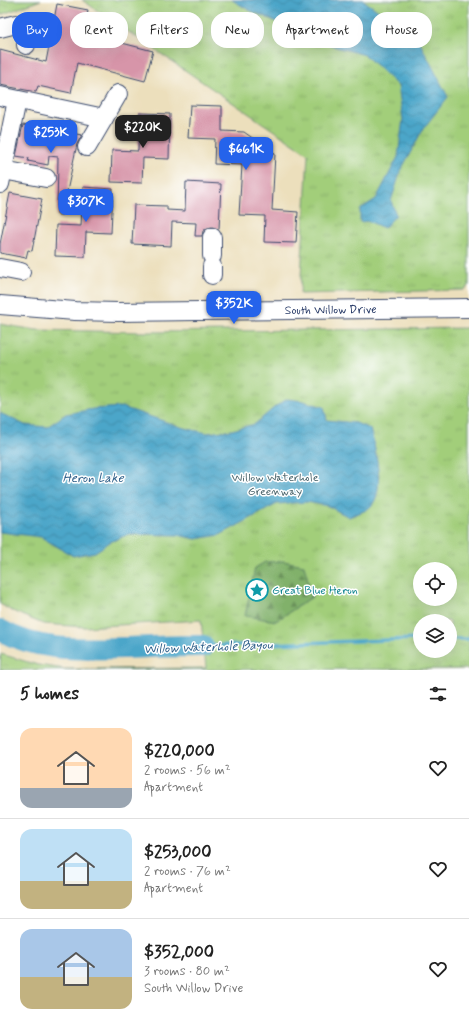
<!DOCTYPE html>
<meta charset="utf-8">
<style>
:root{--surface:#fff;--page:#f2f2f2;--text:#222;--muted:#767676;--line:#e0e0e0;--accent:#2563eb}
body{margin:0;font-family:Mynerve,sans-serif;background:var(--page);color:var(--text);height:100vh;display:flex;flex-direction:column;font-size:15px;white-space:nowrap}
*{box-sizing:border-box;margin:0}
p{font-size:13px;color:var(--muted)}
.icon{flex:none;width:22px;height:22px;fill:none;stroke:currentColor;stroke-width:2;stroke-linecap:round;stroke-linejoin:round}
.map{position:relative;height:670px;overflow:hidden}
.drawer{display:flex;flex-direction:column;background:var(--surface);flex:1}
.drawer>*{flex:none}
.hud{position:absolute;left:12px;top:12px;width:445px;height:36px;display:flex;gap:8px}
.tools{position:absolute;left:413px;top:562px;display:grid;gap:8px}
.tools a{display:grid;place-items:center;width:44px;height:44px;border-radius:50%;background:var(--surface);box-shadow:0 4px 16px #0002;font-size:20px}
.price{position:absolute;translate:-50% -34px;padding:0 9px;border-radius:8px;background:var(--accent);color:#fff;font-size:13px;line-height:26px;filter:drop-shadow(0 1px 2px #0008)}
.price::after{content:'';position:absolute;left:50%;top:24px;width:12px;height:9px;margin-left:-6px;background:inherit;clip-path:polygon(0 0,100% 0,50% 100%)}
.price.current{background:#222;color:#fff}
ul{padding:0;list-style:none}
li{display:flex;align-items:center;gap:12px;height:100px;padding:0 20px}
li+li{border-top:1px solid var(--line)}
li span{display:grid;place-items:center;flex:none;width:112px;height:80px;border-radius:12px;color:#555}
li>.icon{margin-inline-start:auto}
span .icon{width:48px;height:48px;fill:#fffc;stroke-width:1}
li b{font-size:17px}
h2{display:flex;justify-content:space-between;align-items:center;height:48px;padding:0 20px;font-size:17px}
.chip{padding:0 14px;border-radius:16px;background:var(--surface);box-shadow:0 4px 16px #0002;font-size:14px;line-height:36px}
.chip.current{background:var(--accent);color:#fff}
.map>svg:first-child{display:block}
.grass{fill:url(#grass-tufts);stroke:#5e7e6c;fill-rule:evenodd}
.forest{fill:url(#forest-firs);stroke:#4e7064}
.water{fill:url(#water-waves);stroke:#336a94}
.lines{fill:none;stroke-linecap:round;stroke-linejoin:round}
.stream{stroke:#4ba6c9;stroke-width:3.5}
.river{stroke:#4ba6c9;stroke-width:22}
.building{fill:#d795a9}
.minor-casing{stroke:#3a496c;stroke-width:20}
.minor{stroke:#fff;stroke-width:18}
.labels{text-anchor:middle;stroke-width:3;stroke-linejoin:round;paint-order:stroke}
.street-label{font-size:12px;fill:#1b2f5e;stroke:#fff}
.park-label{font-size:12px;fill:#445f66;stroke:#fff}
.culture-label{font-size:12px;fill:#0d838f;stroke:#fff;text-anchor:start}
.water-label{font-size:13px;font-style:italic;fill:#2e5f89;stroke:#fff}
</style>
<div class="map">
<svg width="469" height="670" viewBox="0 0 469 670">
<defs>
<pattern id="grass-tufts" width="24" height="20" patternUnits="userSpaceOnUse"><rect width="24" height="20" fill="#a2ce7a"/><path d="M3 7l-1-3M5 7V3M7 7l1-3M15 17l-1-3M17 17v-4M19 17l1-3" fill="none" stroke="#8bb16c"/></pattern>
<pattern id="forest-firs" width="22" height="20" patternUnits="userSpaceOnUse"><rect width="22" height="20" fill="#81b16a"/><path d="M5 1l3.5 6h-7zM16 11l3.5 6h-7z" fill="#69905a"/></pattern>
<pattern id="water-waves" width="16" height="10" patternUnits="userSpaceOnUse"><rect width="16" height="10" fill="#4ba6c9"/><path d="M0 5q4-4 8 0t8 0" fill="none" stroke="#3e88a6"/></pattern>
</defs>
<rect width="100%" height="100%" fill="#fff"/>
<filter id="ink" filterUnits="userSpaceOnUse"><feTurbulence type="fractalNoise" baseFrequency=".025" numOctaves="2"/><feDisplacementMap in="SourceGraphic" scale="8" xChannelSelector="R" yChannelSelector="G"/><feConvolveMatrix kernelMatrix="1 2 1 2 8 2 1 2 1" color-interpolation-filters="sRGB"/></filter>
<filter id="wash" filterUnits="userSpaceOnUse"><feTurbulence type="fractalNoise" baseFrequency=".012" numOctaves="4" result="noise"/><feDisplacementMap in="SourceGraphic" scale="16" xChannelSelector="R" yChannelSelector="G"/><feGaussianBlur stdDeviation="0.9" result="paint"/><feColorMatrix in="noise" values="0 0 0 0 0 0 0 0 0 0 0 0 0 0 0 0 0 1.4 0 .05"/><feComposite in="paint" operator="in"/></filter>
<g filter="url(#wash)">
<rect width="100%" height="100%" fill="#ecdfbc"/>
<path class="grass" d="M0 0H41L0 15Z
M82 0H469V286L464 290 300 294 308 154Z
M0 324 36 330 148 332 469 328V669L0 670 1 654 38 665 65 669 206 668 201 620 85 627 43 624 10 610 0 604ZM420 569H450V599H420ZM420 621H450V651H420Z"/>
<path class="forest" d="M283 561 304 565 312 597 276 621 245 616 255 568 265 562Z"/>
<path class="water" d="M232 0H363L418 39 448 97 423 129 401 170 391 201 396 215 384 228 368 221 360 222V209L376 199 398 157 403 119 398 86 365 55 336 47 249 10Z
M287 399 303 401 324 407 327 420 356 423 370 429C375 447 387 494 369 508 364 512 355 514 349 517L328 506 307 502 277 504 220 535 196 539 177 535 129 534 110 542 95 552 73 556 41 537 0 532V413L25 425 47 427 66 414 93 409 122 407 184 428 207 433 232 430 255 424 275 407Z"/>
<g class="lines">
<path class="stream" d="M450 639H469
M203 646 420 639"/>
<path class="river" d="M0 630C39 652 80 649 123 648 150 647 176 646 203 646"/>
</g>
<g id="blocks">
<path class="building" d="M57 4 88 10 83 33 153 51 145 81 77 63 71 93 38 86 36 92 0 85V50L46 62Z
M190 105 222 106V131L244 132 275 154 272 210 298 212 296 243 264 242 265 216 239 215 242 165 214 164 215 139 188 138Z
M139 113 170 114 169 159 143 158 142 183 111 182 112 150 138 151Z
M23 125 82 135 77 144 62 215H57L58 157 49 156 48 165 28 161 29 158 16 156Z
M186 182 221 184 219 229 212 227 207 228 203 231 202 236H195L196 223 172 222 171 246 132 244 134 205 167 206V210L185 211Z
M83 187 113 189 111 233 86 232 85 257 55 256 56 225 81 226Z
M10 193 42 199 32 251 28 250 26 258 0 253V244Z"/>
</g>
</g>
<g filter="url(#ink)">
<use href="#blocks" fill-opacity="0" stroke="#3a496c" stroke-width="1"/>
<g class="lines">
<g class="minor-casing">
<g id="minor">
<path d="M0 28 16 24 30 27 26 45"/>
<path d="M0 96 104 118"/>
<path d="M87 147 118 94"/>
<path d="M3 170 46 178"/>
<path d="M0 184 17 100"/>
<path d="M212 256V237"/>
<path d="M0 268 21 272"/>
<path d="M212 275V266"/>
<path id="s1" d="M0 305 75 311 118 312 469 308"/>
</g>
</g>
<use href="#minor" class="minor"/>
</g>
</g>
<defs>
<g id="sight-ring" transform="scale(1.15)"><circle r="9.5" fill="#fff" stroke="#0f9aa8" stroke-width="1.5"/><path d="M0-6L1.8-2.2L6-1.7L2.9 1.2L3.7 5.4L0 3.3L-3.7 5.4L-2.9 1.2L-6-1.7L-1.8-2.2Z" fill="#0f9aa8"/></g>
</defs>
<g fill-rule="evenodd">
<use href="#sight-ring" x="257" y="590"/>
</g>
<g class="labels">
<g class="street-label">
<text dy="4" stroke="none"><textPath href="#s1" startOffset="331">South Willow Drive</textPath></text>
</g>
<g class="park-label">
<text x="275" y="481">Willow Waterhole<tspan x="275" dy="14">Greenway</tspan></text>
</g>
<g class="culture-label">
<text x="272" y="594">Great Blue Heron</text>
</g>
<g class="water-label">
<text x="93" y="482">Heron Lake</text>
<text transform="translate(208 646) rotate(-2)" y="5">Willow Waterhole Bayou</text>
</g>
</g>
</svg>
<div class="tools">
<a><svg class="icon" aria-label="locate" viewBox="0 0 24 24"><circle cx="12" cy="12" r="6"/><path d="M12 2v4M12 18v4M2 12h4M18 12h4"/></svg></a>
<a><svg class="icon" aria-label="layers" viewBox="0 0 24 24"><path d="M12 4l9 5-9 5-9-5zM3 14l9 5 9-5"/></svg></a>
</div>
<b class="price current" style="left:143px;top:149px">$220K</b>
<b class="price" style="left:51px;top:154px">$253K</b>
<b class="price" style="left:246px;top:171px">$661K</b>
<b class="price" style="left:86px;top:223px">$307K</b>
<b class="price" style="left:234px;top:325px">$352K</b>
<div class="hud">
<a class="chip current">Buy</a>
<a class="chip">Rent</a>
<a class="chip">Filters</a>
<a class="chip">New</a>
<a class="chip">Apartment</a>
<a class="chip">House</a>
</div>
</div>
<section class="drawer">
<h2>5 homes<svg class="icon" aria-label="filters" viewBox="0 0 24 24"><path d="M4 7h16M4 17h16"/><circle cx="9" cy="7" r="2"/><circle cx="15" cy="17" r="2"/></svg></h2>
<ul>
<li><span style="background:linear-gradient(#ffd9b3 75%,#9aa5b1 0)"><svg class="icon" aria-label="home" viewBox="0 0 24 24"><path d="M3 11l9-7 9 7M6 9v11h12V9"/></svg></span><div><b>$220,000</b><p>2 rooms · 56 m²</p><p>Apartment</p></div><svg class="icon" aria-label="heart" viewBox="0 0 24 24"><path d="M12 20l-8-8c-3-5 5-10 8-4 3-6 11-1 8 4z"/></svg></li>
<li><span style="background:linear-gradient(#bfe0f5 65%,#c2b280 0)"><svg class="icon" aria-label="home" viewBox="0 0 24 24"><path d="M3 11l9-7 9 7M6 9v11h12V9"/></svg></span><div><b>$253,000</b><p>2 rooms · 76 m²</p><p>Apartment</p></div><svg class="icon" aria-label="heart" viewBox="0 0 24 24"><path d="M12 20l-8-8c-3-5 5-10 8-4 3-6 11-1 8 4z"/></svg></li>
<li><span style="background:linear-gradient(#a9c7e8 60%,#c2b280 0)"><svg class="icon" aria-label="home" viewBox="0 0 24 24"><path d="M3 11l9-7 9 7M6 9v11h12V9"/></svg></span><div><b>$352,000</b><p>3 rooms · 80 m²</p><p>South Willow Drive</p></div><svg class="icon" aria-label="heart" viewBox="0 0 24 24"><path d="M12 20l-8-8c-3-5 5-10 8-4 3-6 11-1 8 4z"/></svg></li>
</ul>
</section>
